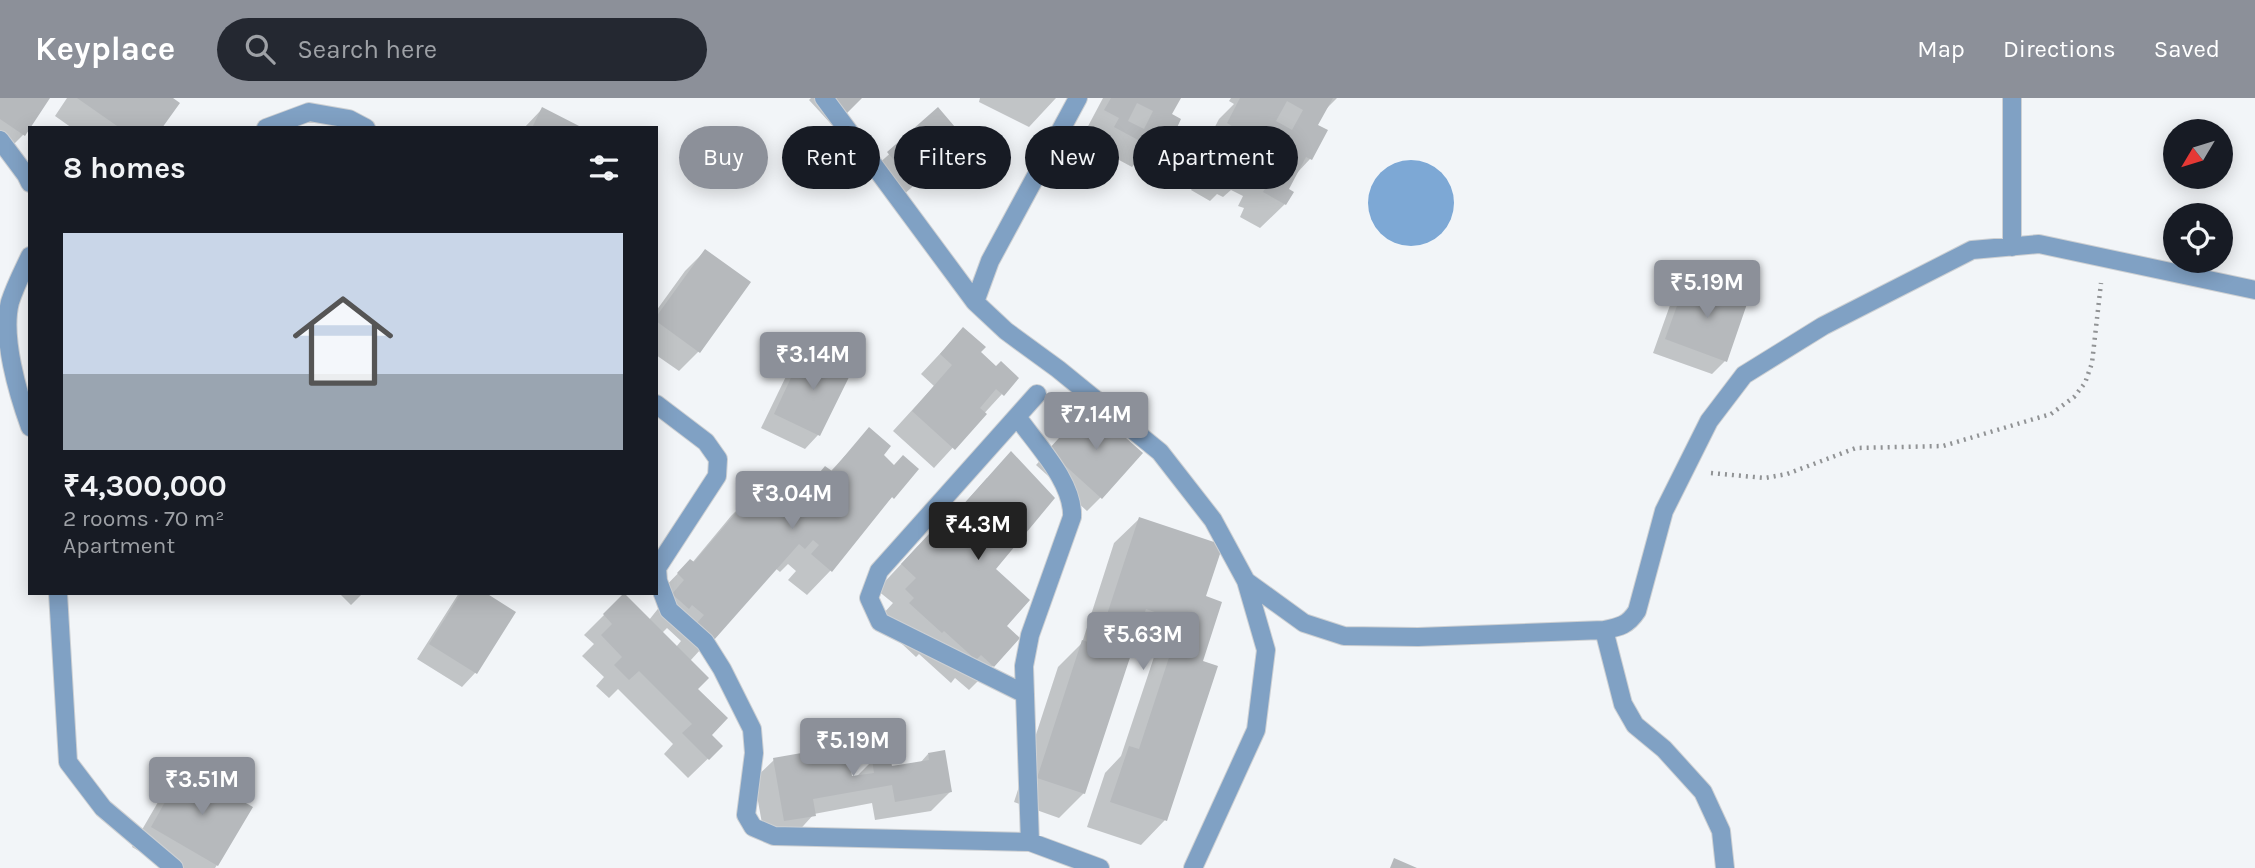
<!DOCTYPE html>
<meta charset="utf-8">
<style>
:root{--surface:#171b24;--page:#242831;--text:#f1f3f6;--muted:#9ea1a6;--line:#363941;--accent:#8c9099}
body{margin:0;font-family:Karla,sans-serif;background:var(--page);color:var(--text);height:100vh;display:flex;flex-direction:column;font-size:26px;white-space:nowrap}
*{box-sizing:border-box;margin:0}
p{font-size:23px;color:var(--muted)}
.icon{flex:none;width:38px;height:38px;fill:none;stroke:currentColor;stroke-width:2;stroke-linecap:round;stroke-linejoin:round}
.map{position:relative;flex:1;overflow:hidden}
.sheet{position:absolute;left:28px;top:28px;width:630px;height:469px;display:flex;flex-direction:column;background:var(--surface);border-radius:0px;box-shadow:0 4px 18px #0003}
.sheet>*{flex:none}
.banner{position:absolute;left:679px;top:28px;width:665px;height:63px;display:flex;gap:14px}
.needle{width:46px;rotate:232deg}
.fabs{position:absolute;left:2163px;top:21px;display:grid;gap:14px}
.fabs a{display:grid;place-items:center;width:70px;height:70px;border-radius:50%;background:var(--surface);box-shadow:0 4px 18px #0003;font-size:35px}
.price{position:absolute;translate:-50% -60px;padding:0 16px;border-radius:7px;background:var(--accent);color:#fff;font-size:23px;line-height:46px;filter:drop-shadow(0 2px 4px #0008)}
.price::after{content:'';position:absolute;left:50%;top:42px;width:21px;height:16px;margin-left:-10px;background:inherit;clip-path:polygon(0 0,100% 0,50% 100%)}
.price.current{background:#222;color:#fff}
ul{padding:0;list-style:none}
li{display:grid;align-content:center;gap:14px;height:371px;padding:0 35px}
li+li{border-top:2px solid var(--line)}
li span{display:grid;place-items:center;height:217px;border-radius:0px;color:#555}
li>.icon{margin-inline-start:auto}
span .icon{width:126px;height:126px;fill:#fffc;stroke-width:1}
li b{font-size:30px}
h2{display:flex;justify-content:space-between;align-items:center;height:84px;padding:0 35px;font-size:30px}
.tag{padding:0 24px;border-radius:32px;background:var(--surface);box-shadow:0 4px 18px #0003;font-size:24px;line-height:63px}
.tag.current{background:var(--accent);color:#fff}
header{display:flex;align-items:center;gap:42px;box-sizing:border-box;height:98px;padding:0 35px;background:var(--accent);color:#fff}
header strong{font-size:33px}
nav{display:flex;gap:38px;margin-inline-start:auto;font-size:24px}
.search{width:490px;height:63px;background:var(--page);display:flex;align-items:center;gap:18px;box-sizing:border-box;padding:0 24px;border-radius:38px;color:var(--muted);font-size:26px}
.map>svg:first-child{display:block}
.water{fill:#7da8d5}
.shadow{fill:#0003;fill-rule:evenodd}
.building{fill:#b6b9bc;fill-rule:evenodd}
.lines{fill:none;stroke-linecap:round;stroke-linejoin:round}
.minor-casing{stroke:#cdd0d3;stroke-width:20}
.path{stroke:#919395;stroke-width:4.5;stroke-dasharray:2 5;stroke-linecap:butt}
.minor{stroke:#80a1c4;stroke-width:18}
</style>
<header>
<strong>Keyplace</strong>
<div class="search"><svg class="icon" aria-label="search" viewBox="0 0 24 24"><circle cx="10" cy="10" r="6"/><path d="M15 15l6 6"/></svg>Search here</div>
<nav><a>Map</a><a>Directions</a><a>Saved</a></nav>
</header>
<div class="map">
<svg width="2255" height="770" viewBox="0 0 2255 770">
<rect width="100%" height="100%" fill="#f2f5f8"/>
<path class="water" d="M1368 105a43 43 0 1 1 86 0a43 43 0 1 1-86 0Z"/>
<path class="shadow" d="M0 0H48L23 37 4 56 0 54Z
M67 0H170L160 30H72L55 18Z
M811 0H860L832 27 809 2Z
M980 0H1056L1029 29 979 4Z
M1103 0H1179L1170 17 1172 35 1153 54 1148 52 1132 69 1095 49 1100 40 1086 32Z
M1231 0H1337L1326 11 1316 28 1325 33 1310 61 1296 76 1287 92 1285 106 1260 130 1240 119 1244 110 1238 108 1243 98 1231 92 1223 99 1217 96 1210 103 1191 92 1212 55 1204 50 1219 21 1234 6 1229 3Z
M542 11 579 30H524Z
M938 12 950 55 901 99 875 69Z
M705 153 699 253 679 273 656 257V213L685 173Z
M1688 182 1725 263 1712 276 1653 255 1674 196Z
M963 231 1002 296 934 370 893 333 934 288 921 276Z
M806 252 849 273 818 337 805 351 761 330 792 266Z
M1076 323 1101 399 1087 413 1036 367Z
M869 332 881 357 894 368 917 372 876 416 831 472 807 497 788 482 796 473 788 466 780 474 775 470 690 563 709 637 721 648 688 680 664 656 673 646 618 591 609 600 596 588 604 579 582 558 594 546 584 537 624 497 649 522 661 507 654 500 690 463 692 465 731 418 756 393 765 402 789 409 826 370 830 374ZM667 530 681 543 676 549 662 535Z
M987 380 993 471 1005 528 993 568 969 592 955 580 951 585 919 556 916 559 886 531 882 517 893 505 877 492 918 448 945 427Z
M1139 421 1201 564 1165 722 1141 747 1087 729 1105 675 1121 658 1158 547 1135 540 1084 695 1059 720 1014 704 1058 569 1082 545 1114 445Z
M339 495H363L351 507Z
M459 495H483L513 515 475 575 462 589 417 561Z
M864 655 849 669 851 680 856 679 872 663 891 670 920 665 928 656 951 693 931 713 875 722 872 705 814 716 795 737 765 742 754 681 774 662Z
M185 672 217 767 215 770H168L132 749 165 692Z"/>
<path class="building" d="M0 0H50L25 38 0 21Z
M77 0H173L180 5 162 30H120Z
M833 0H862L847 15Z
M1111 0H1181L1172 16 1181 21 1174 36 1163 30 1153 50 1114 29 1119 20 1104 12ZM1137 5 1153 13 1144 31 1128 23Z
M1240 0H1333L1318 27 1328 32 1312 62 1306 59 1289 91 1294 94 1286 107 1263 94 1268 86 1261 83 1266 74 1254 67 1249 76 1241 71 1236 80 1215 67 1235 30 1227 25ZM1287 3 1303 12 1292 32 1276 23Z
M542 9 583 30H532Z
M938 9 966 42 915 87 887 54Z
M705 151 751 184 700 255 656 223V219Z
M1687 180 1748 203 1727 264 1665 241Z
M963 229 986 249 981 254 996 268 1001 263 1019 280 1004 298 996 291 980 310 987 316 955 352 912 313 952 267 940 256Z
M805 250 852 273 820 338 774 316Z
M1089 307 1143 355 1102 401 1048 352Z
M869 329 891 348 884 357 894 367 903 357 919 371 894 401 892 399 832 474 811 456 819 447 813 442 805 451 799 446 714 542 696 526 704 517 692 507 689 511 672 496 684 482 677 475 690 461 694 464 756 391 766 401 773 392 791 409 825 368 832 373Z
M1011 353 1055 400 996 471 1030 502 1007 528 1020 540 994 569 981 557 976 562 944 533 942 535 909 505 914 500 905 491 916 480 901 466 942 422 946 426Z
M1139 419 1223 447 1206 498 1222 504 1203 563 1218 568 1167 723 1110 704 1129 648 1139 651 1181 523 1146 511 1085 696 1037 680 1082 542 1097 547Z
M461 495H486L516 514 477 576 429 546Z
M624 495 709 580 698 591 728 620 712 637 723 648 709 662 682 635 692 626 639 573 629 582 614 567 622 559 601 537 612 526 603 516Z
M864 644 866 655 849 658 852 678 874 675 872 661 890 658 892 668 929 662 928 655 945 652 952 694 895 704 892 687 813 701 816 718 784 723 773 660Z
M184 670 253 709 218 768 151 729Z
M1394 760 1417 770H1390Z"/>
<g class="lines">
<g class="minor-casing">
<path id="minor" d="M824 0 975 204
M1078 0 990 163 975 204 1006 233 1058 271 1160 354 1213 422 1246 483 1266 552 1256 632 1193 770
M2012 0V149
M266 30 309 14 349 21 366 30
M0 42 26 77 30 85
M30 158C23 173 15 188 10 204 1 239 18 296 30 329
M656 306 706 344 718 361 717 378 657 470 658 483 669 512 705 544 722 571 752 631 754 655 746 717 753 729 774 738 1030 744 1100 770
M1018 320C1037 347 1074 385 1072 419L1030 537 1024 568 1030 744
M1246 483 1304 525 1344 538 1418 539 1604 532C1620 529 1628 527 1637 513L1664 413 1709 323 1744 277 1823 228 1972 152 2039 146 2255 192
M58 495 68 664 103 710 174 770
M1604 532 1623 606 1635 627 1664 651 1703 694 1721 733 1725 770
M1025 596 880 524 869 500 879 473 1037 296"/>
</g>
<path class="path" d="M1711 375 1765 380 1787 376 1856 350 1943 348 2051 316 2074 299 2085 285 2092 265 2101 185"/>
<use href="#minor" class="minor"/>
</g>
</svg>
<div class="fabs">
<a><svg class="needle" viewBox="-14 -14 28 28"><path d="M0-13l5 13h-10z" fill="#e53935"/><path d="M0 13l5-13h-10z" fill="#9ea1a6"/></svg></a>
<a><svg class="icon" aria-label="locate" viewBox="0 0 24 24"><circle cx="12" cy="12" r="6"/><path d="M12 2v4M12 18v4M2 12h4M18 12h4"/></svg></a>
</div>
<b class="price" style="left:1707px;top:222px">₹5.19M</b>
<b class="price" style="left:813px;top:294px">₹3.14M</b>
<b class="price" style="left:1096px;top:354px">₹7.14M</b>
<b class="price" style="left:792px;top:433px">₹3.04M</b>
<b class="price current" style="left:978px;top:464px">₹4.3M</b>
<b class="price" style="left:1143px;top:574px">₹5.63M</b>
<b class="price" style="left:853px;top:680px">₹5.19M</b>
<b class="price" style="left:202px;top:719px">₹3.51M</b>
<div class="banner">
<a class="tag current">Buy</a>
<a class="tag">Rent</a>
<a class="tag">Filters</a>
<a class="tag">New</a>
<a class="tag">Apartment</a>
</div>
<section class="sheet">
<h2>8 homes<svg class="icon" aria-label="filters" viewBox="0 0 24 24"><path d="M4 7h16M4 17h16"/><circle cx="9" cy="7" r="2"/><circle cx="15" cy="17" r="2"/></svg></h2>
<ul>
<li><span style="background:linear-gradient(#c9d6e8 65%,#9aa5b1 0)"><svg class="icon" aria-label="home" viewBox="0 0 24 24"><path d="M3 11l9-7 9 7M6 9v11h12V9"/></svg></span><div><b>₹4,300,000</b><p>2 rooms · 70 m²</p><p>Apartment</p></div></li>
</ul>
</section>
</div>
